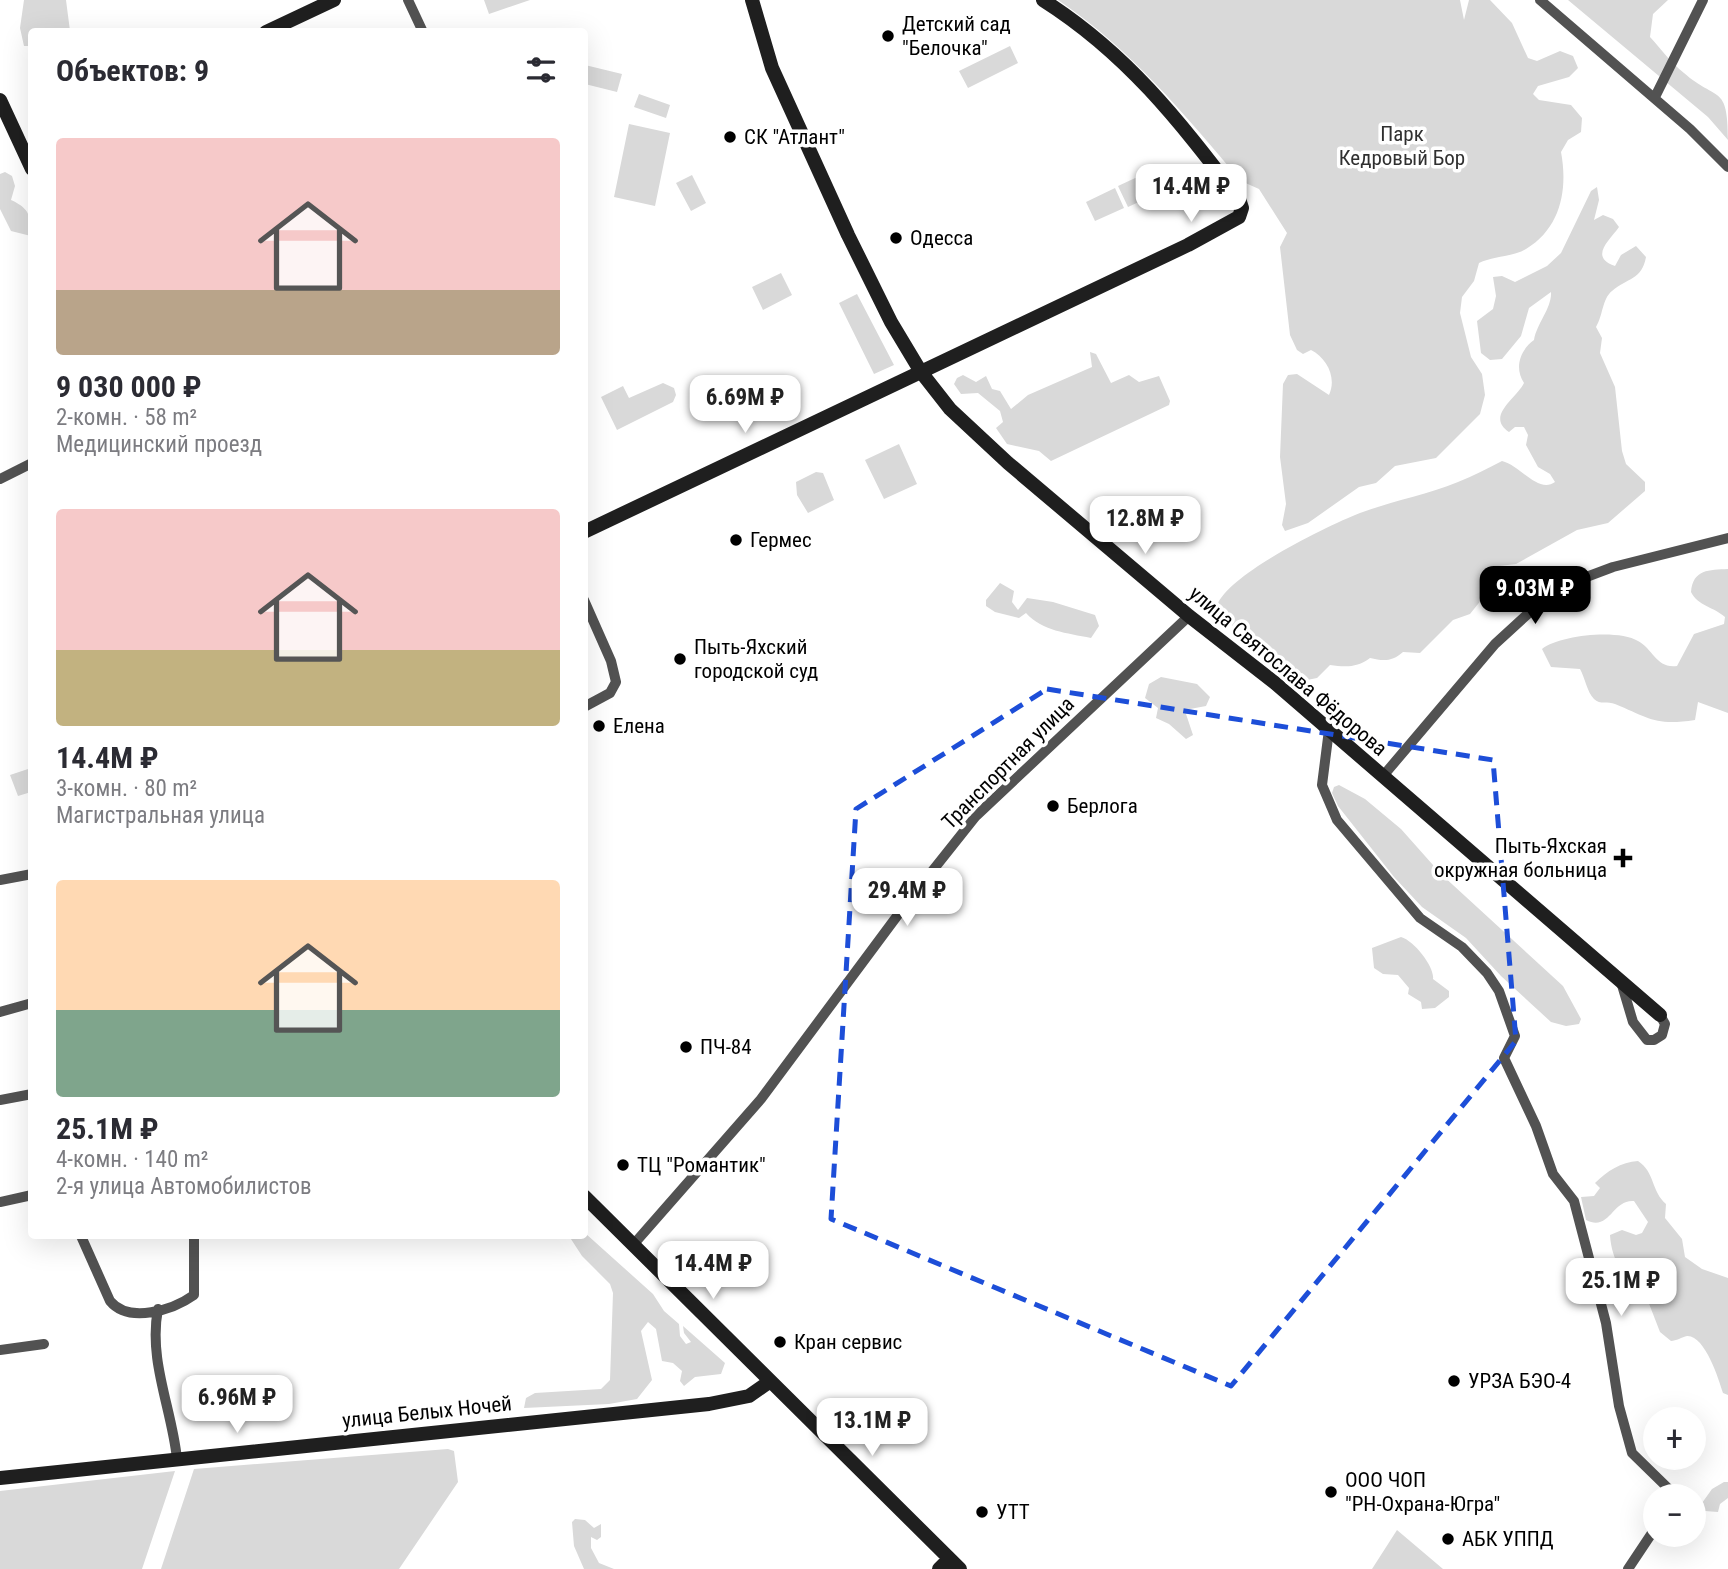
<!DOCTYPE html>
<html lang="ru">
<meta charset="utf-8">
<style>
:root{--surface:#fff;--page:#f2f2f3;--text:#2b2b33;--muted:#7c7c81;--accent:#000}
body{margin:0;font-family:"Roboto Condensed",sans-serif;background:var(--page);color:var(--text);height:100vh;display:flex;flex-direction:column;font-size:26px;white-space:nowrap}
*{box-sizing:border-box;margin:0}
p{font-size:23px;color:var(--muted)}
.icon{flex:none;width:38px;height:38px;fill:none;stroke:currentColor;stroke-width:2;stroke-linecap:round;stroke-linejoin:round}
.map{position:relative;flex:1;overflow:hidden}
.drawer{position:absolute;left:28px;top:28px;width:560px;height:1211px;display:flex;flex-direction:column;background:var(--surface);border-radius:7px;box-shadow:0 7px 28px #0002}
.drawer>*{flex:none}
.tools{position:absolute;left:1643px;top:1407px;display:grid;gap:14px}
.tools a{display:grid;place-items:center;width:63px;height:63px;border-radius:50%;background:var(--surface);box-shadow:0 7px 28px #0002;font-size:35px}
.price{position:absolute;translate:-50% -60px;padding:0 16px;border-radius:14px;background:#fff;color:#222;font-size:23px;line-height:46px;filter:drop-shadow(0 2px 4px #0008)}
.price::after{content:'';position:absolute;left:50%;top:42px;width:21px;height:16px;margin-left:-10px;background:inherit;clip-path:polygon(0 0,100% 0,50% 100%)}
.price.selected{background:var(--accent);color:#fff}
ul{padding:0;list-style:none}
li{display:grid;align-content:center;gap:14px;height:371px;padding:0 28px}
li span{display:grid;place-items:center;height:217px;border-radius:7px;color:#555}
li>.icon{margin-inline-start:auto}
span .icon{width:126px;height:126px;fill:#fffc;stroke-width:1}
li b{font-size:30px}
h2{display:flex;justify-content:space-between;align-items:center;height:84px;padding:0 28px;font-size:30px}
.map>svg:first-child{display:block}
.green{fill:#d9d9d9}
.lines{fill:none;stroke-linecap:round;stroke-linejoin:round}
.street{stroke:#525252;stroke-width:10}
.secondary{stroke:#1f1f1f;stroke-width:14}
.marked{fill:none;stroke:#1d4ed8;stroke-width:5;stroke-dasharray:14 9;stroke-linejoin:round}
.poi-dot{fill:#000;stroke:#fff;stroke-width:2.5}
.labels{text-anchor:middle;stroke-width:7;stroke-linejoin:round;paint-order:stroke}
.poi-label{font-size:21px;fill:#000;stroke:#fff;text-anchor:start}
.park-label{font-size:21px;fill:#303030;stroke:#fff}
.street-label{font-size:21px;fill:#000;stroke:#fff}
</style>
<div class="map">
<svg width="1728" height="1569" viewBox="0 0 1728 1569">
<rect width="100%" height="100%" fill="#fff"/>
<path class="green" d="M24 0H66L70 31 32 32 31 46H24L20 28Z
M484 0H530L489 14Z
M1058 0H1460L1464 20 1469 0H1490L1512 23 1528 58 1537 61 1560 51 1573 56 1578 68 1569 77 1538 86 1533 94 1539 100 1571 105 1582 118 1581 132 1568 140 1561 152C1568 189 1561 228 1526 249 1513 257 1493 256 1479 263L1474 281 1462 297 1460 313 1471 357 1482 374 1485 395 1480 414 1436 458 1395 466 1376 483 1359 487 1308 523 1285 531 1282 525 1286 504 1280 457 1283 384 1288 375 1297 374 1329 395C1337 378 1327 358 1311 350L1303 354 1297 350 1290 335 1280 247 1287 233 1259 189 1241 181C1185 115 1131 49 1058 0Z
M1568 0H1668L1653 14 1650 37C1661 49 1671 63 1684 73 1717 102 1728 83 1728 140L1708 117Z
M1010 46 1018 63 968 88 959 71Z
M585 65 622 74 617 92 585 84Z
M639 94 670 105 666 118 634 107Z
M629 124 670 133 655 206 614 197Z
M5 172 12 176 15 186 11 200C29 208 32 217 31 236L11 231 0 209V174Z
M1146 173 1156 194 1128 207 1118 186Z
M692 175 706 203 691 211 676 183Z
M1597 187 1599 200 1594 220 1603 215 1613 219 1619 227C1609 241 1589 257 1615 266L1621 255 1636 246 1646 257C1642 280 1627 278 1612 291 1602 299 1603 316 1596 327L1602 338 1600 353 1615 387 1622 451 1626 464 1645 482V491L1608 523 1577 530 1516 564 1499 566 1490 571 1482 599 1470 614 1453 620 1420 653 1403 652C1392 662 1383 661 1370 658 1357 668 1345 667 1330 665L1317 678 1307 680 1275 661 1258 642 1247 640 1221 615 1217 605C1230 573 1327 526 1360 513 1392 501 1426 495 1458 482 1473 476 1488 468 1502 461 1520 465 1538 494 1555 482L1550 474 1538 467 1526 445 1528 435 1524 427H1515L1509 432C1485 416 1517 398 1524 383 1514 368 1520 350 1534 340 1537 323 1552 308 1551 292L1529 308 1521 336 1502 359 1490 360 1481 353 1477 321 1493 309 1496 296 1493 277 1502 276 1515 282 1547 266 1561 253 1591 191Z
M1115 188 1124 208 1095 221 1086 202Z
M781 273 792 295 763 310 752 287Z
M857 294 894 365 874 374 839 303Z
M1090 352 1096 354 1111 383 1129 375 1139 382 1159 376 1170 401 1169 405 1051 461 1039 451 1007 444 996 428 1003 422 1000 411 978 393 961 394 954 384 957 378 963 375 976 382 986 376 992 389 1000 391 1011 409 1028 395 1092 367Z
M663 383 674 388 676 395 673 402 617 430 601 397 623 386 629 398Z
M899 444 917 484 884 499 865 460Z
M816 472 823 473 834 500 808 513 797 495 796 482Z
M1728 569V713L1698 702 1695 720C1655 726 1649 718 1615 704 1608 701 1600 705 1594 699 1587 692 1585 678 1580 669L1551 667 1542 649C1560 635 1618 629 1638 641 1653 649 1657 669 1677 666L1694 634 1724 624 1725 617C1714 607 1698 606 1691 592 1693 569 1709 570 1728 569Z
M1000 583 1014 591 1012 602 1018 610 1027 598 1053 602 1095 615 1099 626 1091 638C1067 633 1042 631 1026 613L1019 618 995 612 986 606V600Z
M1161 677 1197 684 1210 697 1206 706 1190 709 1186 714 1193 735 1186 739 1169 724 1156 718 1158 708 1145 698 1149 684Z
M31 768V792L18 796 10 775Z
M1339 785 1365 799 1401 829 1441 874 1563 986 1581 1019 1579 1024 1566 1026 1551 1022 1501 976 1466 938 1422 907 1394 877 1338 806 1332 793 1334 787Z
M1401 937C1415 941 1435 968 1433 979L1449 991V997L1435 1008 1422 1009 1421 1002 1408 994 1409 988 1398 975 1383 974 1374 968 1372 948Z
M1638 1161C1655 1172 1651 1191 1666 1204L1665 1218 1682 1239 1685 1257 1702 1269 1728 1278V1395L1723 1393C1719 1380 1705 1335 1687 1336 1682 1337 1676 1341 1671 1341L1660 1332 1641 1283C1620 1279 1611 1254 1610 1235L1622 1230 1636 1235 1642 1233 1648 1222 1634 1201C1612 1199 1610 1232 1586 1220L1581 1197 1594 1196 1600 1188 1595 1183C1607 1171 1621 1162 1638 1161Z
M585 1233 653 1294 664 1311 679 1324 680 1336 686 1344 691 1342 684 1333 683 1326 725 1363 721 1374 695 1377 684 1386 680 1381 682 1371 673 1363 662 1361 656 1329 648 1322 641 1331 652 1380 637 1399 609 1404 524 1408 526 1398 535 1393 601 1389 610 1380 613 1293 610 1284 582 1256 569 1236H584Z
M448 1449 454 1451 458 1482 399 1569H161L194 1469Z
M175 1471 142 1569H0V1491Z
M1724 1482H1728V1498L1720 1504 1718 1512 1705 1511 1702 1503 1712 1489Z
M575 1519 585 1520 594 1528 601 1524V1537L597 1540 591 1537V1548L599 1563 614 1569H584L574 1546 572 1522Z
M1397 1530 1443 1569H1372Z"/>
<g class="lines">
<path class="street" d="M408 0 423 32
M1540 0 1690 129 1728 167
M1655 97 1703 0
M0 479 32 463
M584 600 611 661 616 682 610 693 584 707
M1329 730 1322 785 1337 820 1420 918 1462 947 1487 973 1499 991 1515 1036 1504 1058 1536 1126 1553 1174 1574 1201 1606 1323 1619 1406 1632 1453 1674 1494 1673 1496
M1383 776 1495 644 1542 601 1581 579 1613 567 1728 538
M0 880 32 874
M1622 985 1633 1022 1647 1040H1654L1662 1035 1665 1024 1660 1015
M0 1012 32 1003
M0 1100 32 1094
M0 1202 32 1195
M81 1236 110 1301C129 1324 173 1310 194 1295V1236
M633 1245 761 1099 906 904 976 816 1189 616
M158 1309C148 1360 172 1409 177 1459
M0 1350 44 1344
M1628 1569 1656 1527"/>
<path class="secondary" d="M752 0 772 68 848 235 891 322 921 372 950 409 1008 463 1189 616 1275 683 1660 1015
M266 32 334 0
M0 100 32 169
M584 532 1188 245 1239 217 1242 208 1239 199C1179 121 1128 54 1043 0
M584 1196 960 1569
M0 1478 709 1404 749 1396 769 1382
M939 1569 949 1559"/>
</g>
<path class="marked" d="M1047 689 1493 760 1516 1041 1231 1386 831 1219 856 809Z"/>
<g class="poi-dot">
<circle cx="888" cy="36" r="7"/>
<circle cx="730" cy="137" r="7"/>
<circle cx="896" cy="238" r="7"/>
<circle cx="736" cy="540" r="7"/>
<circle cx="680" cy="659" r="7"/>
<circle cx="599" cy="726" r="7"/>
<circle cx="1053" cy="806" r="7"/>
<path d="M1619.5 847.5h7v7h7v7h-7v7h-7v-7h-7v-7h7z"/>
<circle cx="686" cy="1047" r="7"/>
<circle cx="623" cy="1165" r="7"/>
<circle cx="780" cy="1342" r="7"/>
<circle cx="1454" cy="1381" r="7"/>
<circle cx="1331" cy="1492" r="7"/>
<circle cx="982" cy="1512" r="7"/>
<circle cx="1448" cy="1539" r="7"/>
</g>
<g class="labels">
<g class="poi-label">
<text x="902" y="31">Детский сад<tspan x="902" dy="24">"Белочка"</tspan></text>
<text x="744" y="144">СК "Атлант"</text>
<text x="910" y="245">Одесса</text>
<text x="750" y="547">Гермес</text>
<text x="694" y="654">Пыть-Яхский<tspan x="694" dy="24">городской суд</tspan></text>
<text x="613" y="733">Елена</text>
<text x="1067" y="813">Берлога</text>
<text x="1607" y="853" text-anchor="end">Пыть-Яхская<tspan x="1607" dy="24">окружная больница</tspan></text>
<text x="700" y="1054">ПЧ-84</text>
<text x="637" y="1172">ТЦ "Романтик"</text>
<text x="794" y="1349">Кран сервис</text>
<text x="1468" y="1388">УРЗА БЭО-4</text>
<text x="1345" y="1487">ООО ЧОП<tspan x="1345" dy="24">"РН-Охрана-Югра"</tspan></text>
<text x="996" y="1519">УТТ</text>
<text x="1462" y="1546">АБК УППД</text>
</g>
<g class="park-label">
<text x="1402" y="141">Парк<tspan x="1402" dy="24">Кедровый Бор</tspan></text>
</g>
<g class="street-label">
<text transform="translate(1288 671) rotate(40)" y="7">улица Святослава Фёдорова</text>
<text transform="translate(1008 763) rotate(-45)" y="7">Транспортная улица</text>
<text transform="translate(427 1412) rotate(-6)" y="7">улица Белых Ночей</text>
</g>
</g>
</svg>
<div class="tools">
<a>+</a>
<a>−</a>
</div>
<b class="price" style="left:1191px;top:224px">14.4M ₽</b>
<b class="price" style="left:745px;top:435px">6.69M ₽</b>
<b class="price" style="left:1145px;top:556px">12.8M ₽</b>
<b class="price selected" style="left:1535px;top:626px">9.03M ₽</b>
<b class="price" style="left:907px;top:928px">29.4M ₽</b>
<b class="price" style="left:713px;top:1301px">14.4M ₽</b>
<b class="price" style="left:1621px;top:1318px">25.1M ₽</b>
<b class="price" style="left:237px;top:1435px">6.96M ₽</b>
<b class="price" style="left:872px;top:1458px">13.1M ₽</b>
<section class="drawer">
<h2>Объектов: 9<svg class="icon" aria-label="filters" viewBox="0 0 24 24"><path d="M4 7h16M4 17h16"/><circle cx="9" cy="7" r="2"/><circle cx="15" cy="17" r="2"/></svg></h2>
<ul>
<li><span style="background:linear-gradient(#f6c9c9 70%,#b9a48a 0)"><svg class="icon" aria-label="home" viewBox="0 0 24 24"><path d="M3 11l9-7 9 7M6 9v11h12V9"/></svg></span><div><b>9 030 000 ₽</b><p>2-комн. · 58 m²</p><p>Медицинский проезд</p></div></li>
<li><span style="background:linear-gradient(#f6c9c9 65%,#c2b280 0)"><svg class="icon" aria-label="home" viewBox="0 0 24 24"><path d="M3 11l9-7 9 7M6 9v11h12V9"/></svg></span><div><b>14.4M ₽</b><p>3-комн. · 80 m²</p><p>Магистральная улица</p></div></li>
<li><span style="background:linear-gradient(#ffd9b3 60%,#7fa58c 0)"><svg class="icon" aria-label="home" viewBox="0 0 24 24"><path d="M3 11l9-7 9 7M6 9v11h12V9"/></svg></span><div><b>25.1M ₽</b><p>4-комн. · 140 m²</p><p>2-я улица Автомобилистов</p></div></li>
</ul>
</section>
</div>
